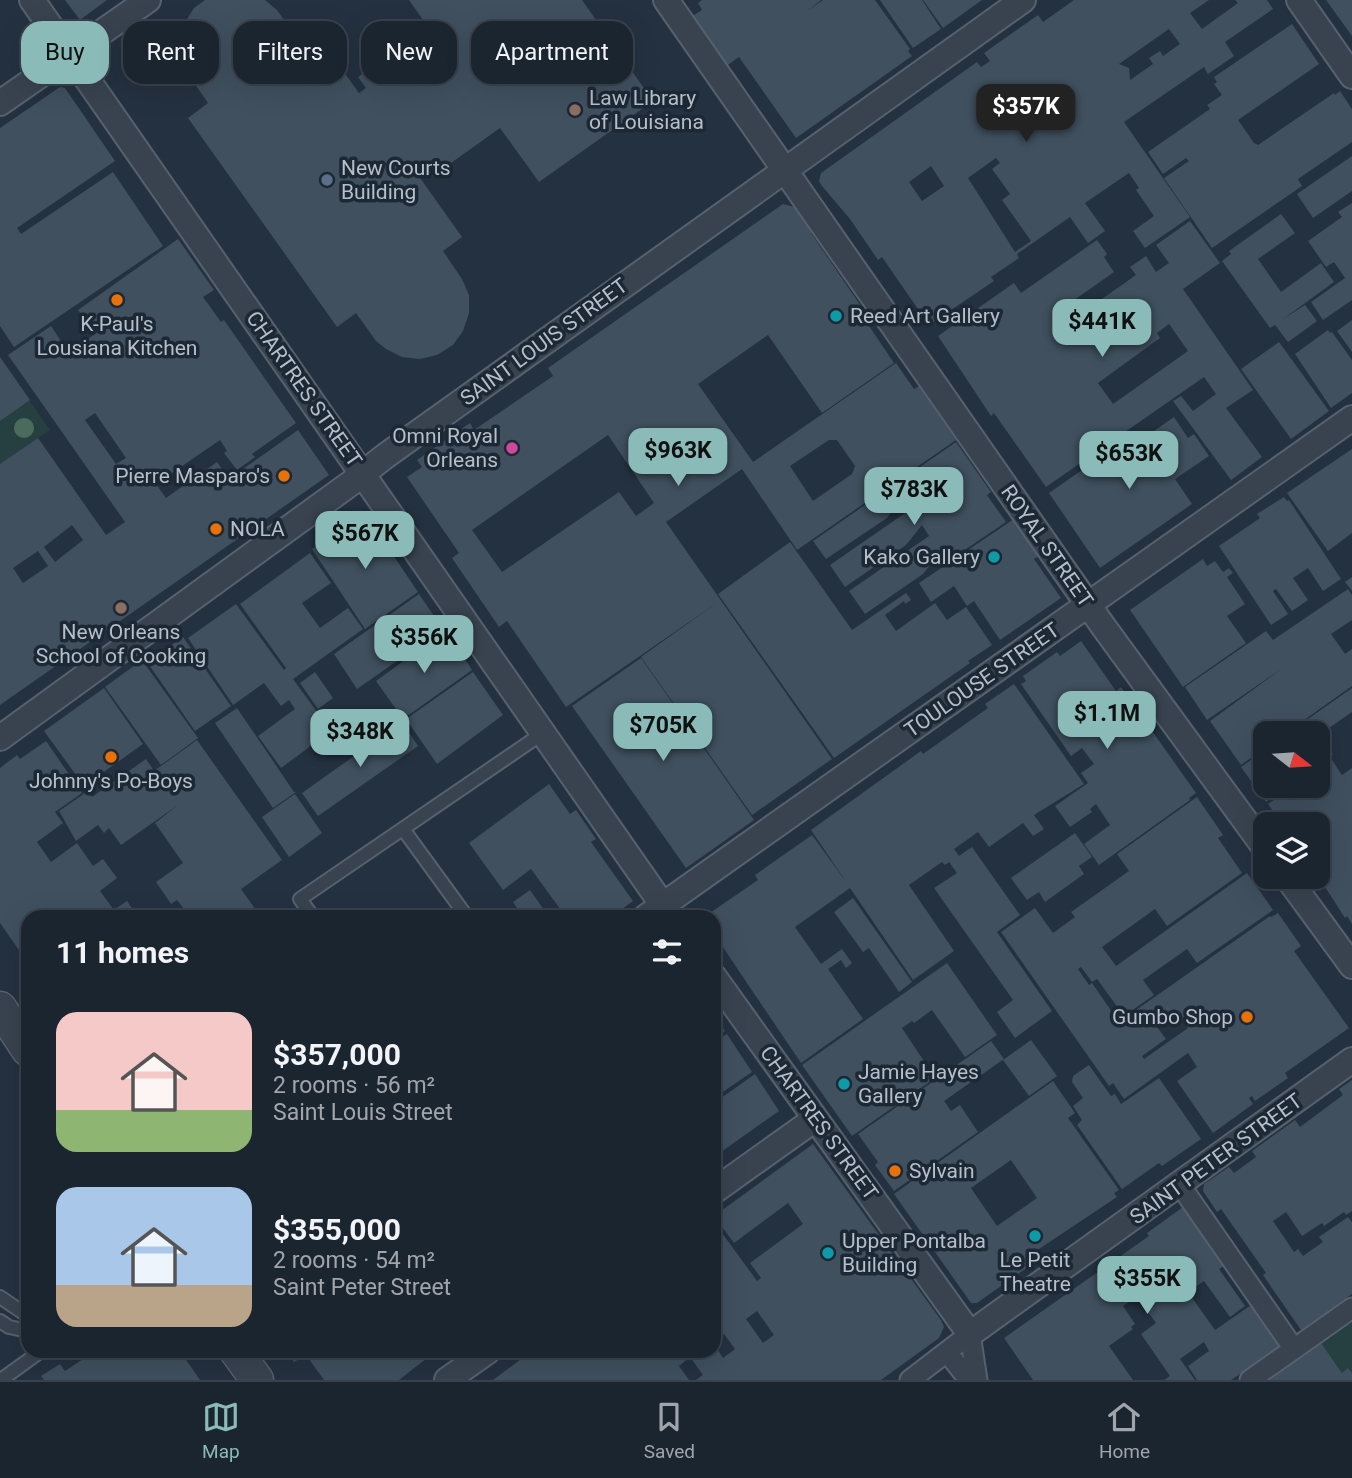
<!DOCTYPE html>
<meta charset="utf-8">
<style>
:root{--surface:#1b2530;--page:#242d38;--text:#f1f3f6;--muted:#a0a5ab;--line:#39424c;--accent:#8bbbb9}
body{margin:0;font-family:Roboto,sans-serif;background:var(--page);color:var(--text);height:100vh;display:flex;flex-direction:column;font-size:26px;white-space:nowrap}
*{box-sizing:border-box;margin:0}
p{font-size:23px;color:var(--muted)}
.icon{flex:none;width:38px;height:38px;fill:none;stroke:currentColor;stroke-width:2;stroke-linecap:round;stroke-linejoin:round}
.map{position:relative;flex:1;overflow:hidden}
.panel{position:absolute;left:21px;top:910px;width:700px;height:448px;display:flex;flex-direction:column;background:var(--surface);border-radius:21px;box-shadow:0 7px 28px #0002,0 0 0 2px var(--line)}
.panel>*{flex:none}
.hud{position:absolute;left:21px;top:21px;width:700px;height:63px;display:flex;gap:14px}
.needle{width:46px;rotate:107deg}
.tools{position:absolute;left:1253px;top:721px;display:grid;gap:14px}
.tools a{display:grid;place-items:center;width:77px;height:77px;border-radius:14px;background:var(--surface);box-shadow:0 7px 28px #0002,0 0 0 2px var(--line);font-size:35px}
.price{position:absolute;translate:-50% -60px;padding:0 16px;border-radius:14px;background:var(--accent);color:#111;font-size:23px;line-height:46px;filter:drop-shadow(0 2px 4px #0008)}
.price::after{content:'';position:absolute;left:50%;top:42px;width:21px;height:16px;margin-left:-10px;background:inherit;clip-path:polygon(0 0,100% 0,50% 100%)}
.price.current{background:#222;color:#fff}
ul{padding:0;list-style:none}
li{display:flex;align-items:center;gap:21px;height:175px;padding:0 35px}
li span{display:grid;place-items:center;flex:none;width:196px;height:140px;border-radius:21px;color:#555}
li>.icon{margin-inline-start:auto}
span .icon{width:84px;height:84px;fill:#fffc;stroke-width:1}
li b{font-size:30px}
h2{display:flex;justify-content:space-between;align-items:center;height:84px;padding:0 35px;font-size:30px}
.chip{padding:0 24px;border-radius:21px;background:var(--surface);box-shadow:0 7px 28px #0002,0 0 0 2px var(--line);font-size:24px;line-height:63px}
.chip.current{background:var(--accent);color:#111}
.tabs{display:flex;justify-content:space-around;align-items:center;height:98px;border-top:2px solid var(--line);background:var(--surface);font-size:19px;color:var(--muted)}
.tabs a{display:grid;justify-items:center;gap:4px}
.tabs .current{color:var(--accent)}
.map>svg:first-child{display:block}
.green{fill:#263f41}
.building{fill:#40505f;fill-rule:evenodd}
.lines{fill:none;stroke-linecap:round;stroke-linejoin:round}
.service-casing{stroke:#56616e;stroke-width:16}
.pedestrian-casing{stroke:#56616e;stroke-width:23}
.minor-casing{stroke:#56616e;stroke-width:28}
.tertiary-casing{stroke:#56616e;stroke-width:35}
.service{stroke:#394350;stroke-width:12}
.pedestrian{stroke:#394350;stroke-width:19}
.minor{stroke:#394350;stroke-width:24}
.tertiary{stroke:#394350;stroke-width:32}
.tree{fill:#4b6c5d}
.education-dot{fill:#8d6e63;stroke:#1d2835;stroke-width:2.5}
.service-dot{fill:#5c6f8a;stroke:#1d2835;stroke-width:2.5}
.food-dot{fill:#e8710a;stroke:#1d2835;stroke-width:2.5}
.culture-dot{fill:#0f9aa8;stroke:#1d2835;stroke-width:2.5}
.hotel-dot{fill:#d1479c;stroke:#1d2835;stroke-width:2.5}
.labels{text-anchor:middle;stroke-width:7;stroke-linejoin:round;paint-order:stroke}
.poi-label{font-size:21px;fill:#b5becb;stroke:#1d2835;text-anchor:start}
.street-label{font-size:21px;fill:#b5becb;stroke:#1d2835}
</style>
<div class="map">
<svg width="1352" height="1380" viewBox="0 0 1352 1380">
<rect width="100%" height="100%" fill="#243140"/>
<path class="green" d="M0 358 50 430 0 464Z
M1352 1322V1373L1348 1368 1342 1373 1321 1343Z"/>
<path class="building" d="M65 0H107L80 20Z
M205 0H265L277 10 297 38 312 28 359 93 366 88 358 77 428 27 409 0H582L653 101 539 182 500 128 430 178 420 163 413 168 462 237 443 251 462 279 469 295V313L463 331 453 345 437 355 420 359 402 357 386 349 376 341 356 313 337 327 188 118 208 103 188 74 182 61 180 42 184 24 194 8Z
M702 0H821L807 11 823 0H875L910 49 908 51 912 56 796 138 739 57 725 67 691 17 702 10 698 3Z
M880 0H922L941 29 913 48Z
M923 0H982L943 28Z
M1074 0H1209L1190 13 1202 29 1238 3 1235 0H1267L1273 9 1225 42 1234 56 1208 74 1204 67 1124 122 1190 217 1145 248 1133 231 1154 216 1136 190 1139 188 1129 173 1085 203 1105 231 1088 243 1070 217 1017 254 1019 258 991 277 994 281 929 325 882 257 878 260 850 219 822 186 819 181 821 173 977 62 981 67 990 61 984 53 1038 15 1043 22ZM1169 29 1180 44 1163 56 1160 51 1149 58 1153 64 1130 80 1129 68 1119 64ZM996 158 1000 163 992 169 1010 194 1002 200 1031 241 1015 252 968 178ZM931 166 944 186 922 201 909 182Z
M1326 0H1352V36Z
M1292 24 1319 64 1238 120 1254 143 1258 145 1334 93 1335 95 1340 91 1352 109V142L1298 179 1302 186 1212 248 1164 178 1189 161 1186 158 1163 174 1148 152 1210 109 1207 105 1222 95 1214 84 1217 82 1214 77Z
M60 87 65 88 115 161 17 228 21 234 113 172 163 246 14 347 0 326V128Z
M1352 156V191L1313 218 1297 194Z
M1352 203V300L1323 320 1311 302 1345 278 1334 262 1326 267 1308 241 1342 217 1338 212Z
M783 204 799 208 815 231 811 233 867 315 863 317 894 363 822 413 768 335 698 384 753 462 896 363 914 389 919 386 956 440 797 550 742 469 666 522 832 759 752 815 641 657 718 602 640 656 637 651 640 656 566 707 507 621 499 627 452 558 459 553 407 477 422 467 417 460 470 423 474 430 553 376 548 368ZM608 435 654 503 636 516 619 492 502 572 472 530ZM829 440H837L855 466 852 474 813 501 790 466Z
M1281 214 1295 233 1258 259 1281 292 1321 263 1334 282 1283 319 1305 305 1317 321 1288 342 1275 325 1270 328 1222 261 1231 254 1229 251Z
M1190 221 1220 263 1183 289 1253 390 1226 408 1262 457 1231 480 1173 401 1181 396 1193 411 1216 394 1204 377 1046 487 994 413 991 416 938 336 1014 283 1021 293 1097 240 1107 254 1104 257 1114 272 1063 308 1072 320 1136 275 1130 267 1146 256 1156 272 1169 263 1156 245ZM1169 324 1188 351 1113 404 1098 383 1160 338 1157 333Z
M178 239 214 290 203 297 221 322 224 320 296 423 252 454 255 457 237 470 224 453 227 451 220 440 156 484 166 498 217 462 229 479 298 430 329 475 0 705V464L38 438 106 535 125 522 8 355 51 326 69 353 95 334 78 310ZM95 413 126 458 116 464 85 420ZM72 525 83 540 55 562 44 547ZM38 551 48 566 23 583 13 568Z
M1352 320V352L1337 331Z
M1328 330 1330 333 1332 332 1352 360V393L1331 408 1295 354Z
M1279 342 1329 411 1291 439 1241 369Z
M0 357 30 400 0 421Z
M1174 417 1188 438 1194 434 1209 456 1175 479 1192 504 1100 568 1049 493 1128 438 1134 445Z
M956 442 991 492 987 495 1006 522 947 562 940 552 923 574 865 614 849 591 929 536 922 525 906 545 845 587 830 565 911 509 902 497 887 518 826 559 813 541Z
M1352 449V533L1328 551 1287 493Z
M1284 497 1287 501 1289 500 1341 579 1323 591 1308 568 1293 578 1308 600 1292 611 1276 589 1273 591 1288 614 1271 625 1219 546 1260 518 1257 514Z
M362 514 368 518 418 592 365 629 312 549Z
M1014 519 1039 556 1034 559 1061 598 1000 640 974 601 967 606 954 586 931 602 919 583Z
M790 542 852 630 906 593 911 600 905 604 904 601 885 615 896 631 935 603 947 620 966 607 992 645 968 661 970 663 834 758 718 594Z
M310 553 331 583 302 603 320 628 348 608 363 629 293 679 331 731 281 768 258 736 295 709 289 700 281 706 264 683 233 705 188 638 236 604 284 670 286 668 240 604Z
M1203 559 1207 566 1215 561 1223 572 1229 568 1233 573 1227 577 1245 604 1227 616 1246 643 1183 687 1130 610Z
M1352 577V591L1345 582Z
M1348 589 1352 595V620L1331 634 1345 654 1352 649V686L1286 733H1265V748L1241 765 1210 721 1284 667 1207 720 1185 687 1266 631 1273 640Z
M419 594 443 629 357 689 334 654Z
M446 630 472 670 403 719 376 681Z
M183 637 231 706 195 731 147 662Z
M1081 641 1116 691 1121 687 1196 793 1189 798 1190 800 1099 865 1084 844 1110 825 1096 804 1090 809 1092 812 1070 827 1055 806 1088 783 1081 773 1094 764 1082 748 1071 756 1021 684 1026 681 1023 676 1057 652 1060 656Z
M641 658 754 820 686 868 572 706Z
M142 660 198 738 161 765 105 687Z
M315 672 333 698 318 709 300 683Z
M473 672 503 715 437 764 406 719Z
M1014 684 1084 784 1034 815 1044 829 1033 836 1023 823 989 847 978 832 954 849 959 856 972 847 1020 915 997 932 1052 1011 1015 1038 997 1012 1013 1000 934 888 957 873 949 862 945 865 942 862 909 885 954 951 913 980 850 888 795 927 821 964 842 949 852 963 846 968 841 960 828 969 863 1019 801 1063 714 934V917H704L758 880 755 875 812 835 847 883 811 830 921 751 923 754 988 708 985 704Z
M104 688 143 744 84 786 44 731Z
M1352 688V712L1319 735 1333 754 1318 765V733H1288Z
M237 708 294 792H296L273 808 215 723Z
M402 722 418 746 318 816 302 793Z
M197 740 282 860 241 889 261 917H190L177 900 171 904 156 882 183 863 155 823 178 805 121 845 109 828 104 833 98 825 76 841 59 811 88 791 92 797 146 759 154 771Z
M46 741 82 793 55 812 63 823 37 842 51 862 77 843 93 866 103 859 117 878 100 891 114 910 127 901 136 914 132 917H28V963L0 923V768L17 755 20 759Z
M1265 750V786H1289L1266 802 1241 767Z
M1332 760 1342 775 1352 768V924L1347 916 1345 918 1318 876V824H1282L1268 804 1294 786H1318V769Z
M549 784 570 814 576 810 596 839 591 842 633 901 611 917H566L531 869 503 890 469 843Z
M295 794 322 833 289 857 262 817Z
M1197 797 1223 835 1218 838 1242 873 1167 926 1155 909 1102 947 1116 966 1247 873 1273 910 1197 963 1187 949 1143 980 1154 995 1124 1016 1097 979 1092 982 1081 967 1078 969 1089 985 1092 983 1119 1022 1270 916 1271 917 1278 913 1301 946 1294 951 1349 1028 1285 1073 1288 1078 1255 1101 1252 1096 1249 1098 1253 1104 1213 1133 1177 1081 1197 1067 1188 1053 1124 1099 1113 1083 1109 1086 1001 932 1035 908 1053 933 1075 917 1071 912 1129 871 1117 854ZM1174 1009 1188 1028 1144 1059 1142 1056 1166 1039 1154 1023Z
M1075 833 1092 857 1079 866 1084 874 1045 902 1039 892 1027 900 1011 878Z
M530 890 549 917H523L513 902Z
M853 898 912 982 899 992 869 948 863 952 834 912Z
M947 963 997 1035 965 1057 932 1010 914 1023 912 1021 902 1028 935 1078 852 1136 802 1065Z
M714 1015 725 1031 714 1039Z
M727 1034 752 1072 714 1098V1042Z
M1031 1040 1057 1076 1029 1096 1003 1060Z
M991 1041 1004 1059 944 1101 951 1111 960 1105 978 1132 894 1191 875 1165 878 1162 858 1134Z
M1089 1065 1111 1096 1115 1094 1121 1104 1159 1078 1201 1139 1162 1166 1159 1163 1122 1189 1077 1125 1082 1120 1073 1106 1083 1098 1072 1082 1073 1076Z
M755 1074 779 1111 714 1157V1103Z
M1352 1080V1211L1346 1215 1344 1212 1324 1226 1322 1223 1302 1236 1286 1212 1273 1221 1294 1252 1298 1249 1303 1256 1323 1242 1319 1237 1348 1217 1352 1222V1294L1301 1330 1263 1275 1266 1273 1221 1209 1217 1212 1203 1191 1204 1184 1229 1167 1234 1173 1256 1157 1252 1151 1295 1120 1300 1127 1343 1095 1339 1089Z
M1053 1081 1075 1113 1068 1118 1119 1190 1114 1193 1117 1197 1033 1253 1038 1260 977 1303H971L894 1194ZM1011 1160 1037 1198 997 1226 971 1188Z
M813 1144 941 1320 944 1327 939 1338 881 1380H696L703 1375 690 1357 679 1366 689 1380H493L532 1351H714V1344L723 1358 735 1349 724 1334 714 1341V1222L757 1281 761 1278 750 1263 803 1224 788 1203 734 1243 714 1216ZM757 1311 774 1335 763 1343 746 1319Z
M1183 1207 1224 1266 1219 1269 1245 1306 1230 1317 1204 1281 1188 1292 1215 1330 1254 1303 1283 1345 1231 1380H1197L1188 1366 1209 1351 1204 1342 1180 1359 1195 1380H1164L1170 1376 1141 1334 1156 1323 1137 1297 1123 1306 1135 1324 1131 1327 1133 1329 1109 1346 1133 1380H1033L1004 1338 1149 1236 1147 1233Z
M1321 1343 1342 1373 1348 1368 1352 1373V1380H1270Z
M95 1351H180L200 1380H44L41 1376 60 1364 65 1371Z
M286 1351H436L399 1380H324L306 1355 294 1362Z"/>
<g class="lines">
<g class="service-casing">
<path id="service" d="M403 829 467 917
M313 917 300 899 543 733
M0 1297 28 1316
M0 1321 9 1327 28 1331
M1 1380 41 1351"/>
</g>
<g class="pedestrian-casing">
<path id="pedestrian" d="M1180 1185 1294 1349
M970 1334 977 1380
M947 1352 969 1380
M910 1380 970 1334
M1250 1380 1352 1308"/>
</g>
<g class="minor-casing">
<path id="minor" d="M32 0 671 917
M666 0 1103 626 1265 848
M1299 0 1352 76
M0 103 148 0
M0 738 351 483 384 457 1023 0
M1287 877 1352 966
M646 917 1352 418
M714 977 970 1334 1352 1060
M714 1191 815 1119
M447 1380 488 1351"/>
</g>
<g class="tertiary-casing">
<path id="tertiary" d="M0 1008 28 1050
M236 1351 257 1380"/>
</g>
<use href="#service" class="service"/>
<use href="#pedestrian" class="pedestrian"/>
<use href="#minor" class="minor"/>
<use href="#tertiary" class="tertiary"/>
</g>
<circle class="tree" cx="24" cy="428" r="10"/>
<g class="education-dot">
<circle cx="575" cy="110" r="7"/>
<circle cx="121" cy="608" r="7"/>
</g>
<circle class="service-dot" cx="327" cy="180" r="7"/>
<g class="food-dot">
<circle cx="117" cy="300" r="7"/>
<circle cx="284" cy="476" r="7"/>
<circle cx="216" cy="529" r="7"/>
<circle cx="111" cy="757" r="7"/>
<circle cx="1247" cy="1017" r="7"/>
<circle cx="895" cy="1171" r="7"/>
</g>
<g class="culture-dot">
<circle cx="836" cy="316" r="7"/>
<circle cx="994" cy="557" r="7"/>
<circle cx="844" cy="1084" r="7"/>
<circle cx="1035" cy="1236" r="7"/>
<circle cx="828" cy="1253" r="7"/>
</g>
<circle class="hotel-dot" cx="512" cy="448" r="7"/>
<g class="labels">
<g class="poi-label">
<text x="589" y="105">Law Library<tspan x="589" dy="24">of Louisiana</tspan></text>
<text x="341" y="175">New Courts<tspan x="341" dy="24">Building</tspan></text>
<text x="850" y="323">Reed Art Gallery</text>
<text x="117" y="331" text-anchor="middle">K-Paul's<tspan x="117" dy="24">Lousiana Kitchen</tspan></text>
<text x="498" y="443" text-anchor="end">Omni Royal<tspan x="498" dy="24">Orleans</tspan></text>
<text x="270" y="483" text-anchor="end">Pierre Masparo's</text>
<text x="230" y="536">NOLA</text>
<text x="980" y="564" text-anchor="end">Kako Gallery</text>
<text x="121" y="639" text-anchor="middle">New Orleans<tspan x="121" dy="24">School of Cooking</tspan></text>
<text x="111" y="788" text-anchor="middle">Johnny's Po-Boys</text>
<text x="1233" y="1024" text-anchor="end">Gumbo Shop</text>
<text x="858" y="1079">Jamie Hayes<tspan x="858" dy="24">Gallery</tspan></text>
<text x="909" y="1178">Sylvain</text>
<text x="842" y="1248">Upper Pontalba<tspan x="842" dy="24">Building</tspan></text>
<text x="1035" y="1267" text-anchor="middle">Le Petit<tspan x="1035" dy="24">Theatre</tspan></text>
</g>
<g class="street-label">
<text transform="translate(544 342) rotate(-36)" y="7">SAINT LOUIS STREET</text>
<text transform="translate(304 389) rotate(55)" y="7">CHARTRES STREET</text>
<text transform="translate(1047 546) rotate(55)" y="7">ROYAL STREET</text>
<text transform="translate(982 680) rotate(-35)" y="7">TOULOUSE STREET</text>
<text transform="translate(819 1123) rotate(54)" y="7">CHARTRES STREET</text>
<text transform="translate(1216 1159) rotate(-36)" y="7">SAINT PETER STREET</text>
</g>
</g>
</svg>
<div class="tools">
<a><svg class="needle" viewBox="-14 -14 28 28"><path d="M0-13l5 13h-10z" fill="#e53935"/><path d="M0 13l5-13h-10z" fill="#a0a5ab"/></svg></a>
<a><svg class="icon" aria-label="layers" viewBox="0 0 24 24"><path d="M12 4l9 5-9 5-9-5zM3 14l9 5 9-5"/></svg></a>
</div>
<b class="price current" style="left:1026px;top:144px">$357K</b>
<b class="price" style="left:1102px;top:359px">$441K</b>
<b class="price" style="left:678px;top:488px">$963K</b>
<b class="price" style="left:1129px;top:491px">$653K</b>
<b class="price" style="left:914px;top:527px">$783K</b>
<b class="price" style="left:365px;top:571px">$567K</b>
<b class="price" style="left:424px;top:675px">$356K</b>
<b class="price" style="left:1107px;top:751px">$1.1M</b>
<b class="price" style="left:663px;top:763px">$705K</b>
<b class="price" style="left:360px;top:769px">$348K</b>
<b class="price" style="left:1147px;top:1316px">$355K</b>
<div class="hud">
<a class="chip current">Buy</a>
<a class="chip">Rent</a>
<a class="chip">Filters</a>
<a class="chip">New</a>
<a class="chip">Apartment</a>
</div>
<section class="panel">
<h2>11 homes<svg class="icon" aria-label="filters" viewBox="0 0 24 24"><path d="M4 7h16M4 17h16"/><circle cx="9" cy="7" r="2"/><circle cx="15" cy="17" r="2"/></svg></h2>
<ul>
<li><span style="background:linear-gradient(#f6c9c9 70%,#8fb573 0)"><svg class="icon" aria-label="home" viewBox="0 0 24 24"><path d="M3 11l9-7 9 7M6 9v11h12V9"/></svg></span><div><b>$357,000</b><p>2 rooms · 56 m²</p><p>Saint Louis Street</p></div></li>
<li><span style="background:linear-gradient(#a9c7e8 70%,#b9a48a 0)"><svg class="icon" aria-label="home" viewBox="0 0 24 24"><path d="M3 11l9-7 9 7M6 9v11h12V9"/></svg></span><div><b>$355,000</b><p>2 rooms · 54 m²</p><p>Saint Peter Street</p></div></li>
</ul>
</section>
</div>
<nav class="tabs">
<a class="current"><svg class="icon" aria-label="map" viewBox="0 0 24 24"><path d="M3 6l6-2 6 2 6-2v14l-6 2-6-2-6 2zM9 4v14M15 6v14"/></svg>Map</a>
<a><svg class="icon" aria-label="saved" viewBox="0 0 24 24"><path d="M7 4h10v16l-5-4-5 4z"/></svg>Saved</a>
<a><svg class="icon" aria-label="home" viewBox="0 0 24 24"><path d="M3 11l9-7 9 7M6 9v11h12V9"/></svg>Home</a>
</nav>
